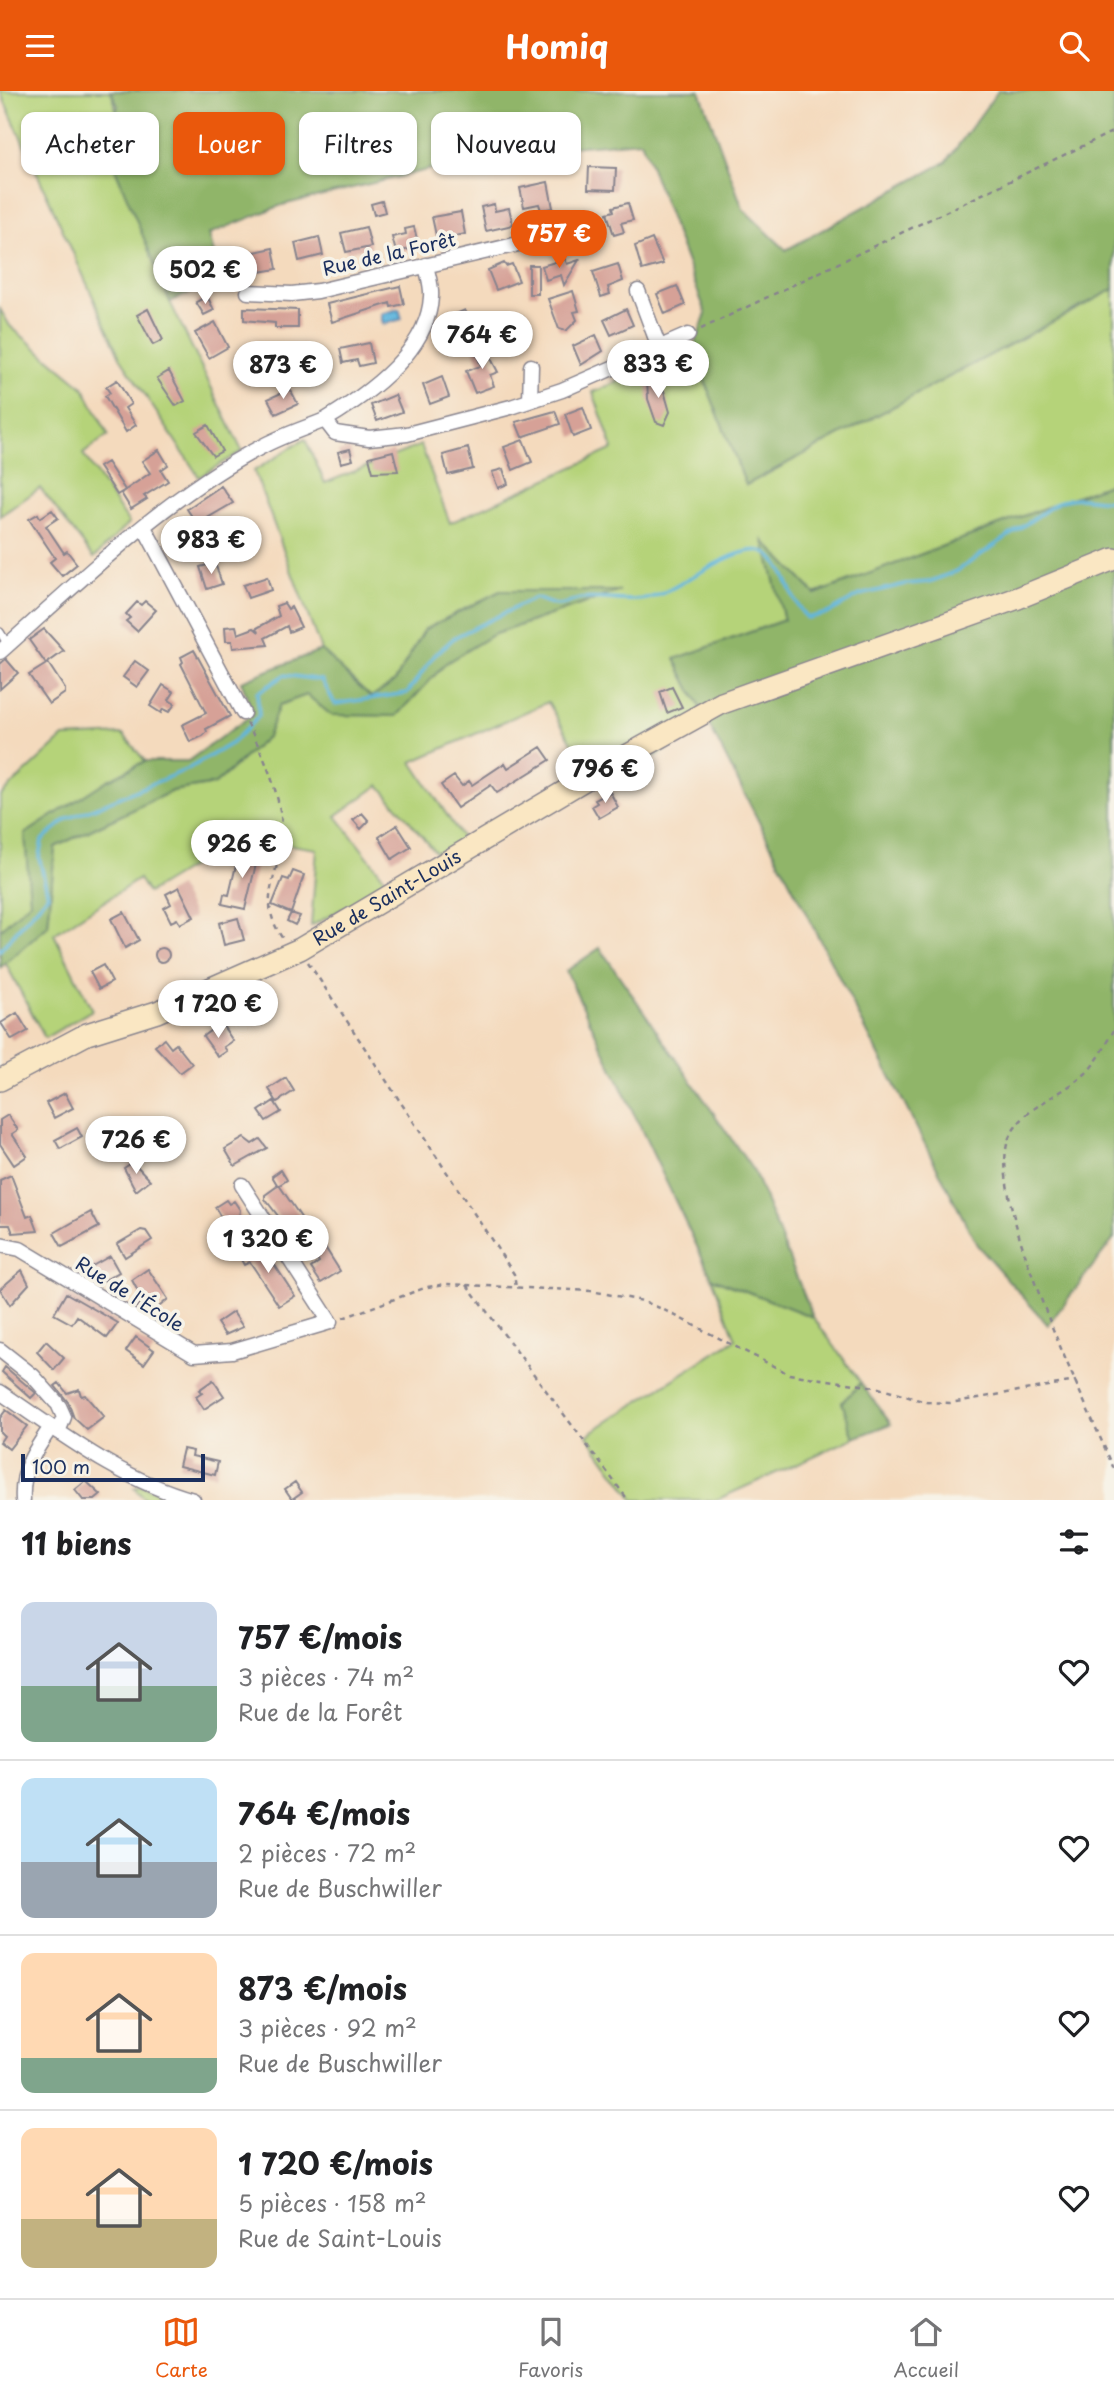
<!DOCTYPE html>
<html lang="fr">
<meta charset="utf-8">
<style>
:root{--surface:#fff;--page:#f2f2f2;--text:#202124;--muted:#757577;--line:#e0e0e0;--accent:#ea580c}
body{margin:0;font-family:"Playpen Sans",sans-serif;background:var(--page);color:var(--text);height:100vh;display:flex;flex-direction:column;font-size:26px;white-space:nowrap}
*{box-sizing:border-box;margin:0}
p{font-size:23px;color:var(--muted)}
.icon{flex:none;width:38px;height:38px;fill:none;stroke:currentColor;stroke-width:2;stroke-linecap:round;stroke-linejoin:round}
.map{position:relative;height:1409px;overflow:hidden}
.side{display:flex;flex-direction:column;background:var(--surface);flex:1}
.side>*{flex:none}
.hud{position:absolute;left:21px;top:21px;width:700px;height:63px;display:flex;gap:14px}
.scale{position:absolute;left:21px;bottom:18px;width:184px;box-sizing:border-box;padding-left:7px;border:4px solid #1b2f5e;border-top:0;font-size:19px;line-height:24px;white-space:nowrap;color:#1b2f5e;-webkit-text-stroke:5px #f7f3e8;paint-order:stroke}
.price{position:absolute;translate:-50% -60px;padding:0 16px;border-radius:24px;background:#fff;color:#222;font-size:23px;line-height:46px;filter:drop-shadow(0 2px 4px #0008)}
.price::after{content:'';position:absolute;left:50%;top:42px;width:21px;height:16px;margin-left:-10px;background:inherit;clip-path:polygon(0 0,100% 0,50% 100%)}
.price.on{background:var(--accent);color:#fff}
ul{padding:0;list-style:none}
li{display:flex;align-items:center;gap:21px;height:175px;padding:0 21px}
li+li{border-top:2px solid var(--line)}
li span{display:grid;place-items:center;flex:none;width:196px;height:140px;border-radius:14px;color:#555}
li>.icon{margin-inline-start:auto}
span .icon{width:84px;height:84px;fill:#fffc;stroke-width:1}
li b{font-size:30px}
h2{display:flex;justify-content:space-between;align-items:center;height:84px;padding:0 21px;font-size:30px}
.pill{padding:0 24px;border-radius:14px;background:var(--surface);box-shadow:0 2px 5px #0004;font-size:24px;line-height:63px}
.pill.on{background:var(--accent);color:#fff}
header{display:flex;justify-content:space-between;align-items:center;height:91px;padding:0 21px;background:var(--accent);color:#fff;font-size:32px;font-weight:700}
.dock{display:flex;justify-content:space-around;align-items:center;height:98px;border-top:2px solid var(--line);background:var(--surface);font-size:19px;color:var(--muted)}
.dock a{display:grid;justify-items:center;gap:4px}
.dock .on{color:var(--accent)}
.map>svg:first-child{display:block}
.green{fill:#b5d379;stroke:#68816c;stroke-width:2}
.forest{fill:#90b569;stroke:#567264;stroke-width:2}
.water{fill:#61b6dd;stroke:#3e729e;stroke-width:2}
.lines{fill:none;stroke-linecap:round;stroke-linejoin:round}
.stream{stroke:#61b6dd;stroke-width:3.5}
.building{fill:#d6a197}
.lane-casing{stroke:#88848e;stroke-width:10}
.street-casing{stroke:#88848e;stroke-width:17}
.secondary-casing{stroke:#88848e;stroke-width:24}
.path{stroke:#88848e;stroke-width:2.5;stroke-dasharray:5 5;stroke-linecap:butt}
.lane{stroke:#fff;stroke-width:7}
.street{stroke:#fff;stroke-width:14}
.secondary{stroke:#fae7c3;stroke-width:21}
.labels{text-anchor:middle;stroke-width:7;stroke-linejoin:round;paint-order:stroke}
.street-label{font-size:19px;fill:#1b2f5e;stroke:#f7f3e8}
</style>
<header><svg class="icon" aria-label="menu" viewBox="0 0 24 24"><path d="M4 6h16M4 12h16M4 18h16"/></svg>Homiq<svg class="icon" aria-label="search" viewBox="0 0 24 24"><circle cx="10" cy="10" r="6"/><path d="M15 15l6 6"/></svg></header>
<div class="map">
<svg width="1114" height="1409" viewBox="0 0 1114 1409">
<rect width="100%" height="100%" fill="#f7f3e8"/>
<filter id="ink" filterUnits="userSpaceOnUse"><feTurbulence type="fractalNoise" baseFrequency=".0143" numOctaves="2"/><feDisplacementMap in="SourceGraphic" scale="14" xChannelSelector="R" yChannelSelector="G"/><feConvolveMatrix kernelMatrix="1 2 1 2 8 2 1 2 1" color-interpolation-filters="sRGB"/></filter>
<filter id="wash" filterUnits="userSpaceOnUse"><feTurbulence type="fractalNoise" baseFrequency=".00686" numOctaves="4" result="noise"/><feDisplacementMap in="SourceGraphic" scale="28" xChannelSelector="R" yChannelSelector="G"/><feGaussianBlur stdDeviation="1.57" result="paint"/><feColorMatrix in="noise" values="0 0 0 0 0 0 0 0 0 0 0 0 0 0 0 0 0 1.4 0 .05"/><feComposite in="paint" operator="in"/></filter>
<g filter="url(#wash)">
<rect width="100%" height="100%" fill="#f4dabd"/>
<path class="green" d="M0 0H111L170 211 242 360 199 386 120 266Z
M1114 198V391L815 503 765 451 784 529 675 568 709 634 619 687 596 692 548 611 412 671 464 750 438 764 379 694 336 725 389 793 311 835 317 758 240 746 148 802 139 788 54 843 92 919 45 947 5 871 48 835 55 756 172 700 215 693 267 646 279 614 307 603 397 625 446 572 492 544 617 501 500 500 425 538 395 590 371 606 321 559 254 380 305 348 325 392 421 354 450 432 613 358 593 301 693 260 746 394Z
M0 218 10 235 84 297 108 344 83 363 129 432 94 467 40 397 0 425Z
M123 643 145 670 106 690 25 743 31 811 0 839V705L64 646Z
M712 1187 813 1226 861 1292 842 1311 854 1347 716 1409H634L587 1344 736 1248Z
M140 1395 184 1409H145L134 1397Z"/>
<path class="forest" d="M111 0H700L743 118 786 159 946 71 998 0H1114V198L746 394 693 260 706 222 641 50 497 62 282 114 209 143 220 187 170 211 105 53 118 15Z
M1114 391V1147L1048 1234 977 1154 675 568 784 529 764 450 815 503Z
M500 500H620L492 544 446 572 397 625 331 624 307 604 279 614 267 646 215 693 172 700 55 756 48 835 0 877V839L30 811 25 743 106 690 145 670H188L253 623 241 590 321 559 371 606 395 590 425 538Z
M600 857 754 1081 813 1226 712 1187 566 880Z
M861 1292 891 1333 854 1347 842 1311Z"/>
<path class="water" d="M399 218 402 228 383 233 381 223Z"/>
<g class="lines">
<path class="stream" d="M0 859 48 804 39 766 42 749 67 728 188 678 232 652 259 625 257 602 284 584 322 589 335 613 407 602 435 564 455 546 535 507C542 509 549 513 556 514 564 515 573 509 581 508 606 505 632 514 656 505 680 497 745 446 768 463 788 479 789 509 807 527L828 522 860 504 906 493 929 491 957 480 1058 411C1085 402 1089 411 1114 409"/>
</g>
<g id="blocks">
<path class="building" d="M589 76 616 77 615 99 588 98Z
M548 91 553 117 541 119 539 113 524 116 520 97Z
M382 110 385 121 374 124 371 113Z
M628 112 633 129 621 132 624 141 614 144 607 122 614 120 613 116Z
M494 113 495 120 509 117 513 134 486 140 481 116Z
M461 121 465 143 437 149 432 126Z
M366 136 371 156 346 161 341 142Z
M414 136 419 156 396 161 392 146 406 143 405 138Z
M319 146 323 164 299 170 295 152Z
M652 148 663 173 642 179 635 155Z
M273 157 277 178 254 182 250 162Z
M565 168 567 173 579 169 564 194 561 184 546 189 542 175Z
M504 172 506 175 512 173 519 190 496 199 488 179Z
M618 173 623 190 608 196 610 203 601 206 593 181Z
M529 174H538V203H529Z
M400 195 404 213 391 216 390 212 332 231 327 213Z
M677 195 685 214 665 223 657 203Z
M573 200 579 220 574 221 577 229 566 240 559 238 548 208Z
M207 205 214 219 204 224 196 211Z
M244 217 298 219V237H275V232L244 229Z
M148 218 163 249 153 254 137 224Z
M626 218 633 234 611 244 604 229Z
M465 219 477 246 458 254 450 234 454 232 451 225Z
M523 226 527 250 511 253 507 229Z
M215 231 228 256 209 267 195 242Z
M596 244 603 260 581 274 573 255Z
M369 252 373 272 359 275 357 269 343 272 340 258Z
M484 254 498 281 490 284 494 295 475 302 466 280 481 275 474 257Z
M321 270 328 285 310 294 302 279Z
M169 280 185 310 176 315 157 287Z
M442 286 449 306 430 313 423 294Z
M660 286 670 321 664 334 656 331 648 308 647 288Z
M117 289 131 313 125 317 136 334 126 341 105 305 110 302 106 296Z
M290 298 298 313 276 323 268 308Z
M395 304 402 321 377 330 371 314Z
M583 316 591 339 573 346 565 323Z
M555 320 560 333 522 346 516 331Z
M208 334 222 360 213 365 196 341Z
M523 349 532 371 513 379 504 356Z
M468 357 473 378 448 384 443 364Z
M350 358 353 369 341 372 338 361Z
M159 359 168 374 161 379 168 390 144 405 147 408 131 418 121 402 150 382 142 370Z
M393 360 398 380 373 381 369 366Z
M107 371 125 399 117 404 99 376Z
M503 378 508 393 498 397 492 381Z
M221 395 233 412 197 433 187 418Z
M52 419 58 427 46 435 64 462 67 460 77 473 62 485 50 471 55 467 29 428 38 423 40 427Z
M215 472 222 493 207 498 200 476Z
M267 486 271 499 248 507 243 494Z
M145 510 156 519 137 540 126 530 130 527 126 523 137 511 141 514Z
M284 512 288 518 291 516 301 536 289 541 287 535 265 547 268 554 233 557 232 550H226L225 536 236 535 238 543 254 537 259 541 257 537 279 525 276 515Z
M44 538 64 560 46 573 29 549Z
M194 559 230 625 206 638 207 641 203 645 190 651 182 634 206 622 181 573 183 571 181 566Z
M6 568 18 582 0 598V573Z
M135 570 149 580 137 596 123 586Z
M48 572 65 598V602L49 613 29 584Z
M163 594 174 601 169 609 175 613 169 621 163 618 161 622 150 615Z
M672 596 682 616 667 622 660 601Z
M541 656 550 669 497 702 491 694 457 717 441 694 454 685 462 695 469 690 472 694 505 672 508 677Z
M610 701 618 716 599 727 592 715 597 712 595 709Z
M362 722 369 730 361 738 353 729Z
M397 734 411 756 392 768 379 746Z
M244 757 259 761 245 818 222 813 224 803 229 804 237 770 241 771Z
M293 780 304 784 291 822 300 825 295 834 287 830 291 822 272 814 283 787 289 789Z
M179 796 194 826 180 833 177 828 171 831 164 817 171 813 166 803Z
M124 821 139 849 125 857 111 828Z
M238 827 244 849 224 854 219 832Z
M155 864a7 7 0 1 1 14 0a7 7 0 1 1-14 0Z
M103 874 112 891 99 898 90 881Z
M17 922 28 940 12 949 1 932Z
M217 935 219 938 223 935 233 950 224 956 227 960 218 966 203 945Z
M164 948 171 957 176 953 192 973 180 982 155 955Z
M286 987 294 1000 277 1011 269 998Z
M65 1002 73 1017 54 1027 46 1012Z
M274 1010 281 1021 266 1030 259 1020Z
M8 1024 18 1039 12 1043 27 1065 14 1074 0 1053V1029Z
M77 1037 82 1046 60 1058 55 1049Z
M244 1047 252 1053 260 1048 267 1057 235 1075 225 1058Z
M133 1071 150 1089 136 1100 124 1077Z
M281 1079 287 1089 278 1095 272 1085Z
M11 1084 27 1126 32 1124 38 1140 13 1142 10 1134H0V1089Z
M279 1094 304 1131V1135L292 1143 265 1108V1104Z
M226 1109 229 1113 234 1110 240 1119 238 1133 227 1137 215 1116Z
M91 1121 99 1136 62 1156 54 1142Z
M141 1139 146 1140 152 1149 125 1166 117 1153Z
M257 1153 271 1175 274 1173 295 1205 279 1215 250 1171 244 1174 239 1165Z
M323 1153 340 1180 321 1192 311 1177 319 1171 312 1160Z
M110 1165 119 1181 103 1190 100 1185 93 1188 87 1178Z
M148 1178 168 1208 152 1222 149 1218 135 1216 143 1210 132 1189Z
M22 1179 29 1193 10 1214 0 1198Z
M66 1202 118 1232 107 1247 77 1225 72 1233 54 1223Z
M233 1221 243 1236 225 1244 217 1232Z
M136 1246 154 1259 144 1273 126 1260Z
M46 1250 64 1267 54 1279 37 1261Z
M5 1276 36 1302 31 1307 2 1281Z
M213 1289 224 1305 204 1318 196 1306 202 1302 199 1299Z
M59 1292 67 1302 79 1298 81 1305 85 1304 104 1326 87 1339 74 1327 68 1311 55 1295Z
M6 1319 27 1335 9 1358 0 1351 4 1345 0 1341V1327Z
M183 1358 193 1360 192 1365 218 1371 215 1384 179 1375Z
M86 1390 101 1404 95 1409H83L75 1399Z
M295 1391 302 1401 292 1408 285 1398Z"/>
</g>
</g>
<g filter="url(#ink)">
<use href="#blocks" fill-opacity="0" stroke="#88848e" stroke-width="2"/>
<g class="lines">
<g class="lane-casing">
<path id="lane" d="M0 541 8 554"/>
</g>
<g class="street-casing">
<path id="street" d="M638 200 659 256
M248 201 292 203 318 200 578 139
M530 309 531 275
M325 329C367 304 428 261 431 206 432 195 428 185 426 174
M144 436 243 622
M0 561C80 490 165 406 261 356 281 345 303 338 325 329L335 342 369 347 407 343 511 316 562 299 688 244
M0 1154 20 1158 194 1263 232 1260 330 1231 242 1094
M0 1259 33 1285 56 1311
M0 1301C61 1342 121 1389 193 1409
M58 1341 64 1326 59 1315
M23 1409C21 1379 34 1361 51 1336"/>
</g>
<g class="secondary-casing">
<g id="secondary">
<path id="s1" d="M0 989 87 943 157 921 300 858 596 682 722 612 1018 507 1114 468"/>
</g>
</g>
<path class="path" d="M701 238 1114 40
M247 632C263 662 279 700 282 734 286 779 252 803 283 848
M308 871 514 1183 516 1197
M1114 939C1107 953 1096 973 1085 983 1061 1005 1028 1013 1011 1043 979 1097 1089 1318 1114 1378
M467 1194 628 1409
M343 1227 427 1196 446 1193 591 1200 643 1210 662 1218 789 1283 875 1296 926 1311 950 1312 1076 1290"/>
<use href="#lane" class="lane"/>
<use href="#street" class="street"/>
<use href="#secondary" class="secondary"/>
</g>
</g>
<g class="labels">
<g class="street-label">
<text transform="translate(389 163) rotate(-13)" y="7">Rue de la Forêt</text>
<text dy="7" stroke="none"><textPath href="#s1" startOffset="429">Rue de Saint-Louis</textPath></text>
<text transform="translate(130 1203) rotate(32)" y="7">Rue de l'École</text>
</g>
</g>
</svg>
<div class="scale">100 m</div>
<b class="price on" style="left:559px;top:179px">757 €</b>
<b class="price" style="left:205px;top:215px">502 €</b>
<b class="price" style="left:482px;top:280px">764 €</b>
<b class="price" style="left:658px;top:309px">833 €</b>
<b class="price" style="left:283px;top:310px">873 €</b>
<b class="price" style="left:211px;top:485px">983 €</b>
<b class="price" style="left:605px;top:714px">796 €</b>
<b class="price" style="left:242px;top:789px">926 €</b>
<b class="price" style="left:218px;top:949px">1 720 €</b>
<b class="price" style="left:136px;top:1085px">726 €</b>
<b class="price" style="left:268px;top:1184px">1 320 €</b>
<div class="hud">
<a class="pill">Acheter</a>
<a class="pill on">Louer</a>
<a class="pill">Filtres</a>
<a class="pill">Nouveau</a>
</div>
</div>
<section class="side">
<h2>11 biens<svg class="icon" aria-label="filters" viewBox="0 0 24 24"><path d="M4 7h16M4 17h16"/><circle cx="9" cy="7" r="2"/><circle cx="15" cy="17" r="2"/></svg></h2>
<ul>
<li><span style="background:linear-gradient(#c9d6e8 60%,#7fa58c 0)"><svg class="icon" aria-label="home" viewBox="0 0 24 24"><path d="M3 11l9-7 9 7M6 9v11h12V9"/></svg></span><div><b>757 €/mois</b><p>3 pièces · 74 m²</p><p>Rue de la Forêt</p></div><svg class="icon" aria-label="heart" viewBox="0 0 24 24"><path d="M12 20l-8-8c-3-5 5-10 8-4 3-6 11-1 8 4z"/></svg></li>
<li><span style="background:linear-gradient(#bfe0f5 60%,#9aa5b1 0)"><svg class="icon" aria-label="home" viewBox="0 0 24 24"><path d="M3 11l9-7 9 7M6 9v11h12V9"/></svg></span><div><b>764 €/mois</b><p>2 pièces · 72 m²</p><p>Rue de Buschwiller</p></div><svg class="icon" aria-label="heart" viewBox="0 0 24 24"><path d="M12 20l-8-8c-3-5 5-10 8-4 3-6 11-1 8 4z"/></svg></li>
<li><span style="background:linear-gradient(#ffd9b3 75%,#7fa58c 0)"><svg class="icon" aria-label="home" viewBox="0 0 24 24"><path d="M3 11l9-7 9 7M6 9v11h12V9"/></svg></span><div><b>873 €/mois</b><p>3 pièces · 92 m²</p><p>Rue de Buschwiller</p></div><svg class="icon" aria-label="heart" viewBox="0 0 24 24"><path d="M12 20l-8-8c-3-5 5-10 8-4 3-6 11-1 8 4z"/></svg></li>
<li><span style="background:linear-gradient(#ffd9b3 65%,#c2b280 0)"><svg class="icon" aria-label="home" viewBox="0 0 24 24"><path d="M3 11l9-7 9 7M6 9v11h12V9"/></svg></span><div><b>1 720 €/mois</b><p>5 pièces · 158 m²</p><p>Rue de Saint-Louis</p></div><svg class="icon" aria-label="heart" viewBox="0 0 24 24"><path d="M12 20l-8-8c-3-5 5-10 8-4 3-6 11-1 8 4z"/></svg></li>
</ul>
</section>
<nav class="dock">
<a class="on"><svg class="icon" aria-label="map" viewBox="0 0 24 24"><path d="M3 6l6-2 6 2 6-2v14l-6 2-6-2-6 2zM9 4v14M15 6v14"/></svg>Carte</a>
<a><svg class="icon" aria-label="saved" viewBox="0 0 24 24"><path d="M7 4h10v16l-5-4-5 4z"/></svg>Favoris</a>
<a><svg class="icon" aria-label="home" viewBox="0 0 24 24"><path d="M3 11l9-7 9 7M6 9v11h12V9"/></svg>Accueil</a>
</nav>
